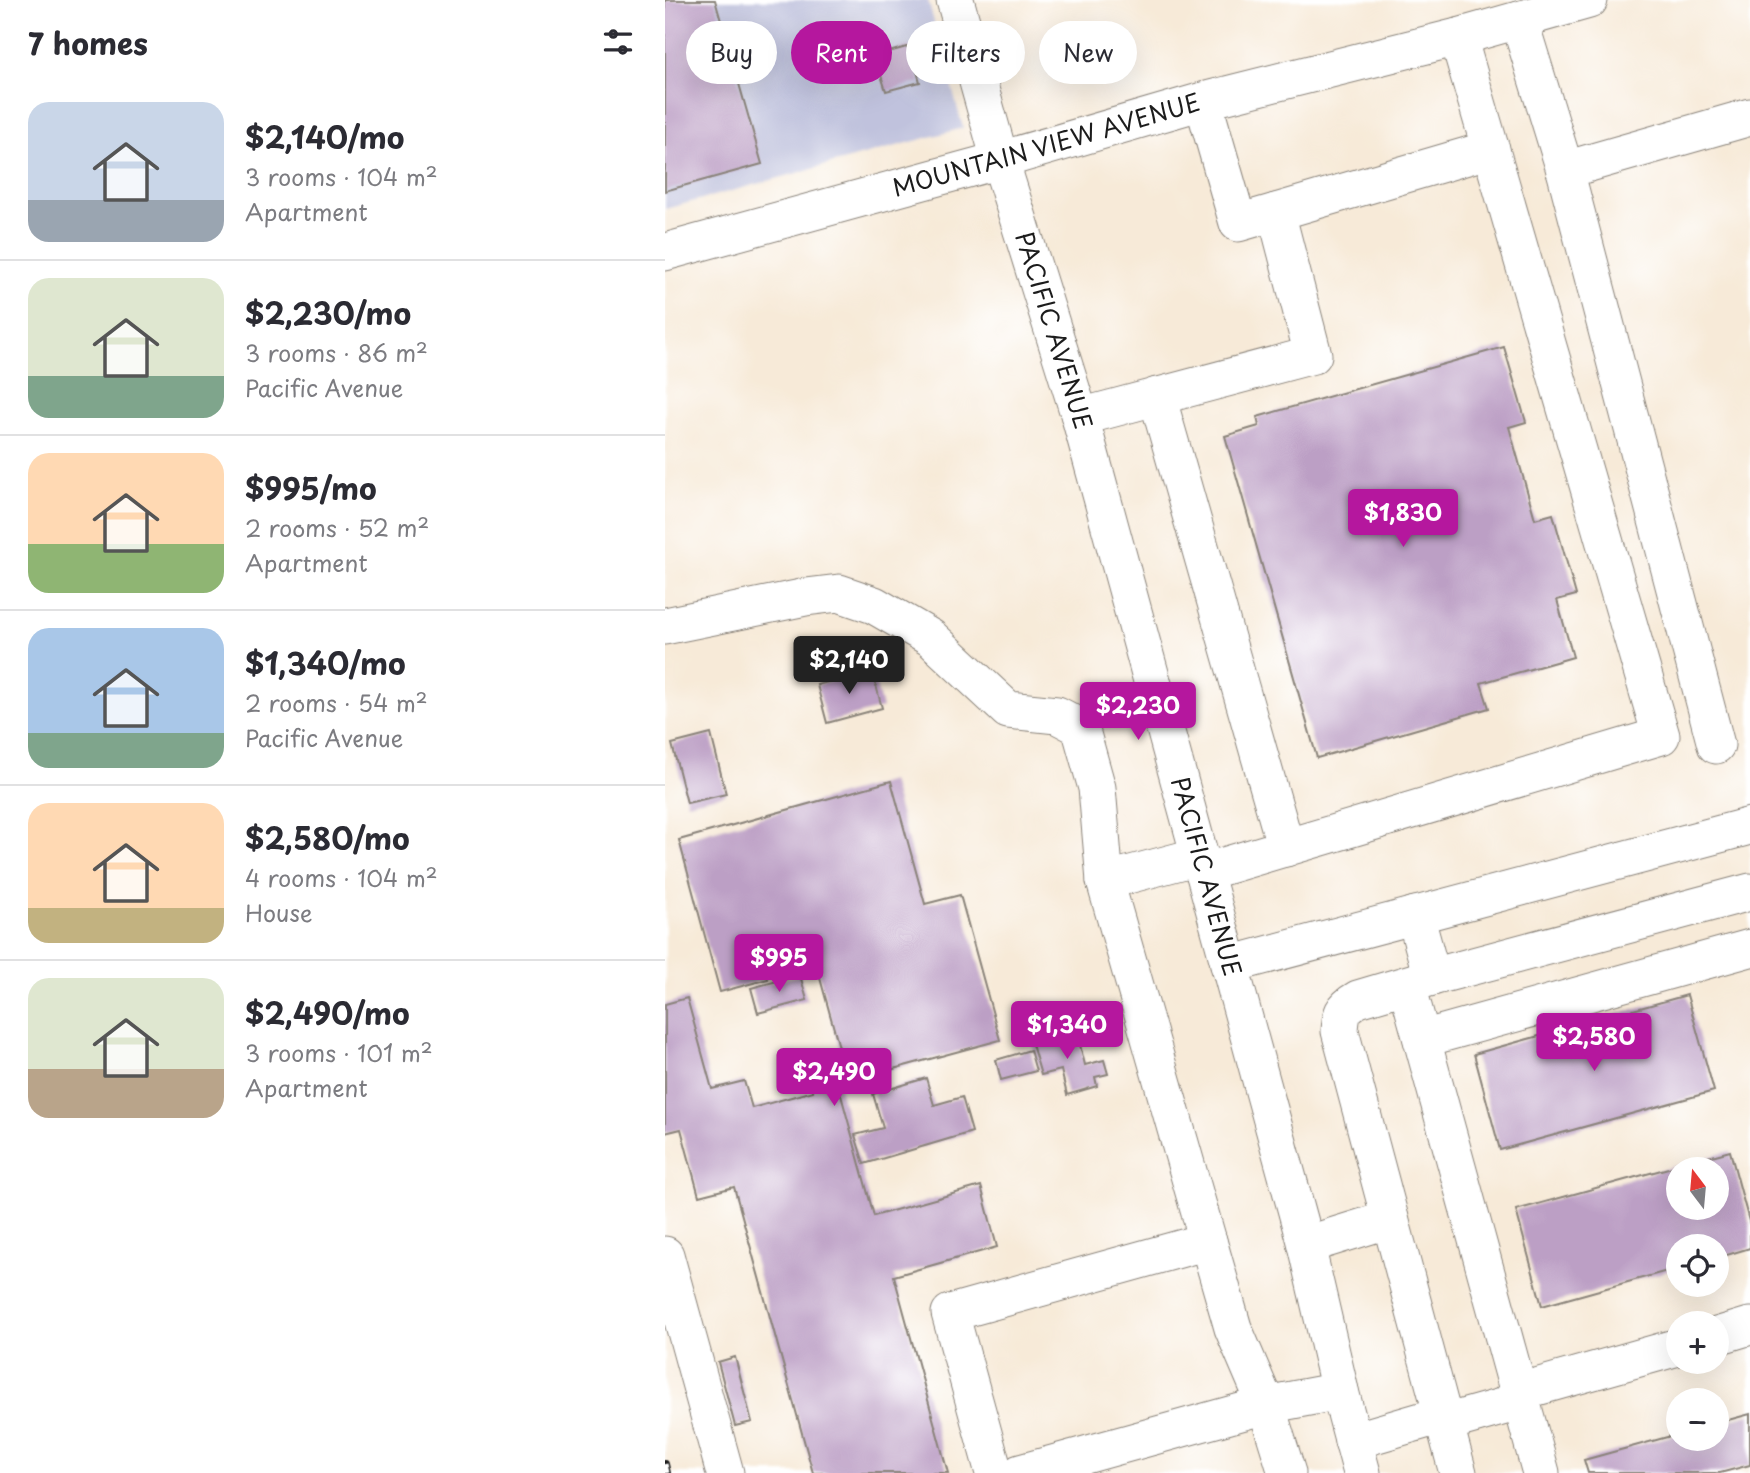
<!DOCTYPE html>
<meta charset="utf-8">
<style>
:root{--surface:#fff;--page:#f7f7f7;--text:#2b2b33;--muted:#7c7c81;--line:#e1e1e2;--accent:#b5179e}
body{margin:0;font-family:"Playpen Sans",sans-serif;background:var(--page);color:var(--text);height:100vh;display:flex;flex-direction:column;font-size:26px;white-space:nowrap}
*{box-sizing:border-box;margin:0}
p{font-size:23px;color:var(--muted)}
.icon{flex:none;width:38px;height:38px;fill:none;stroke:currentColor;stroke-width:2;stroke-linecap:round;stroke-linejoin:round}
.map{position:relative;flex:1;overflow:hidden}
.sheet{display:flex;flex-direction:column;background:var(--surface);width:665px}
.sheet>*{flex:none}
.banner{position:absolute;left:21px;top:21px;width:665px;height:63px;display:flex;gap:14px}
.needle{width:46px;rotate:344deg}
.fabs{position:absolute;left:1001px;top:1157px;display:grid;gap:14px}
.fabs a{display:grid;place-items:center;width:63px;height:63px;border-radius:50%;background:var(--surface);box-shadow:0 7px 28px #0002;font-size:35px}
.price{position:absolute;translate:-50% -60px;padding:0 16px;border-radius:7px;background:var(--accent);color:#fff;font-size:23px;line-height:46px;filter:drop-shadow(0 2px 4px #0008)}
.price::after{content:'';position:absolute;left:50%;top:42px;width:21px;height:16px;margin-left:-10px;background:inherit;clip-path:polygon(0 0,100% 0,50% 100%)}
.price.on{background:#222;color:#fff}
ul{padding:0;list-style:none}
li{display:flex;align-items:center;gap:21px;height:175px;padding:0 28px}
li+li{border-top:2px solid var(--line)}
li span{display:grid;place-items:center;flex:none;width:196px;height:140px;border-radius:21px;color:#555}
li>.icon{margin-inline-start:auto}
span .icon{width:84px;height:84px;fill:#fffc;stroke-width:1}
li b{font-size:30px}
h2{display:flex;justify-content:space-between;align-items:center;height:84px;padding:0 28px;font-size:30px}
.chip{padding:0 24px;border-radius:32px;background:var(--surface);box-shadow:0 7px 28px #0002;font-size:24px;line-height:63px}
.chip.on{background:var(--accent);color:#fff}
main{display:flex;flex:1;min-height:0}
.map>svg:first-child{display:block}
.industrial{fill:#c0c2dd}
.building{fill:#bc9fc5;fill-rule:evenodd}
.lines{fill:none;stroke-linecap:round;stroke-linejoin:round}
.minor-casing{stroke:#8a837a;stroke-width:39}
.minor{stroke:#fff;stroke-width:37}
.rail-casing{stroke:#1c1c1c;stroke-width:8}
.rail{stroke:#fff;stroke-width:5;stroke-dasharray:16;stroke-linecap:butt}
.labels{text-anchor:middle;stroke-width:5;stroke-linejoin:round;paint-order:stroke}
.street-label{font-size:24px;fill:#1c1c1c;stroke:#fff}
</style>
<main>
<section class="sheet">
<h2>7 homes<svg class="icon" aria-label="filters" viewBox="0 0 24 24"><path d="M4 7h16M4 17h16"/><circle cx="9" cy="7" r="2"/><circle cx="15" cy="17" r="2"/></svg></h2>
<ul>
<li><span style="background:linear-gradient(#c9d6e8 70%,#9aa5b1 0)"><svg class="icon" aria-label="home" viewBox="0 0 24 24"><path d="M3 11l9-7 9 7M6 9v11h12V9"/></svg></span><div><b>$2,140/mo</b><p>3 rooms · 104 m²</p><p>Apartment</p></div></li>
<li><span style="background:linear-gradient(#dfe7d0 70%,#7fa58c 0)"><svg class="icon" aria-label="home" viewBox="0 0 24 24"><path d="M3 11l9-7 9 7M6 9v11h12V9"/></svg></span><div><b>$2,230/mo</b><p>3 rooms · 86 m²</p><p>Pacific Avenue</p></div></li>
<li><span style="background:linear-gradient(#ffd9b3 65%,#8fb573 0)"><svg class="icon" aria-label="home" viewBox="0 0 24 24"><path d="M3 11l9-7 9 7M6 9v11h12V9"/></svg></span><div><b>$995/mo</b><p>2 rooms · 52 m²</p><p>Apartment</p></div></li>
<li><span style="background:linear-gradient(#a9c7e8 75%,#7fa58c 0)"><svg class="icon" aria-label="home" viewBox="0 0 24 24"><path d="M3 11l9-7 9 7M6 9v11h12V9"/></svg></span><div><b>$1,340/mo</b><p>2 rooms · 54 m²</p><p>Pacific Avenue</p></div></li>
<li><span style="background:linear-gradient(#ffd9b3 75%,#c2b280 0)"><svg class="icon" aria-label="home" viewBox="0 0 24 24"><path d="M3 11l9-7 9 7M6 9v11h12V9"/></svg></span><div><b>$2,580/mo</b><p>4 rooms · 104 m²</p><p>House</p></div></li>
<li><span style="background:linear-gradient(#dfe7d0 65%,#b9a48a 0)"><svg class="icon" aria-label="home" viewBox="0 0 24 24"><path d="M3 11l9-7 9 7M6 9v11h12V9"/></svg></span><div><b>$2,490/mo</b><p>3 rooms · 101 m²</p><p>Apartment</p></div></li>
</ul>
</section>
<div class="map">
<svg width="1085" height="1473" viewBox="0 0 1085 1473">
<rect width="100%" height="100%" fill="#fff"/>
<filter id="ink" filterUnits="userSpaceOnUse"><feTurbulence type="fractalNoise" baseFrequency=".0143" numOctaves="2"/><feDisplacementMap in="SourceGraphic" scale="14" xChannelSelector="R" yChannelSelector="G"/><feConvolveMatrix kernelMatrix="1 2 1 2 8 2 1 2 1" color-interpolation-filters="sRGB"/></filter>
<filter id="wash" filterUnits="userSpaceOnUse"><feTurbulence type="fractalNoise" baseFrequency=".00686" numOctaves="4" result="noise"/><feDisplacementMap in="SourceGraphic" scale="28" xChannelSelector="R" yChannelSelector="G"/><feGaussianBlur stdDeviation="1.57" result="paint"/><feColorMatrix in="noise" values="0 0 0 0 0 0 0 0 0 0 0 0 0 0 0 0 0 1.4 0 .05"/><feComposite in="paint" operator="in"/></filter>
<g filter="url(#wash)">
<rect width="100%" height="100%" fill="#f7ead8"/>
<path class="industrial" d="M0 0H263L298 128 0 209Z"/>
<g id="blocks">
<path class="building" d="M0 0H50L97 164 0 191Z
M245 46 255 82 221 91 210 56Z
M839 347 861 422 844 427 870 519 888 514 911 595 892 600 908 657 816 683 824 708 652 758 560 436 594 426 592 417Z
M207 670 217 708 162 723 152 685Z
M46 734 61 794 22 803 7 744Z
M226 781 260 904 295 895 335 1040 173 1084 209 1216 316 1186 332 1247 229 1276 283 1473H148L69 1187 34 1196 16 1129 0 1133V1004L22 998 47 1089 79 1081 87 1108 148 1091 142 1067 177 1058 144 938 95 952 103 979 55 992 14 840Z
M135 975 142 1000 93 1013 86 988Z
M1022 995 1049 1091 835 1150 809 1054Z
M411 1029 420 1065 439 1060 443 1074 430 1077 432 1086 402 1095 396 1070 376 1075 366 1041Z
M365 1050 371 1071 336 1080 331 1060Z
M261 1078 269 1105 297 1097 307 1132 199 1164 190 1135 218 1128 208 1094Z
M1065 1151 1085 1225V1248L1052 1258V1246H1013V1268L877 1306 851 1210ZM1013 1169H1052V1208H1013Z
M70 1357 87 1422 70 1426 53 1362Z
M1085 1414V1465L1055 1473H923L919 1460 1013 1434V1438H1052V1423Z"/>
</g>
</g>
<g filter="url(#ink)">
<use href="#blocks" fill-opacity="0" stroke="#8a837a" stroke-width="2"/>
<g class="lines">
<g class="minor-casing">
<g id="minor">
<path id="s1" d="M290 0 335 160 415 417 641 1245 675 1391 697 1473"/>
<path d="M854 20 900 170 1085 117"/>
<path d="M538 101 573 223 611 212"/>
<path d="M900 170 1051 745"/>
<path id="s2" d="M0 252 335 160 538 101 793 37 924 0"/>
<path d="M492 396 621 848"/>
<path d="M415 417 648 355 611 212 826 149"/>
<path d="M0 626 141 597 174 593 209 605 266 638 343 710 392 715 415 727 432 788 440 881 543 1241"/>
<path d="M539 872 996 736 793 37"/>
<path d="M440 881 534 856"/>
<path d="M750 915 767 977"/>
<path d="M564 965 1085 826"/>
<path d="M742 985 876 1473"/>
<path d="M757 1039 1085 948"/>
<path d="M641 1245 725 1219"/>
<path d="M0 1255 60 1473"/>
<path d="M1052 1336 1085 1326"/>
<path d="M688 1441 777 1415 794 1419 840 1406 854 1392 1013 1347"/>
<path d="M329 1473 285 1313 543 1241 568 1328 601 1405 622 1473"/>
<path d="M355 1473 601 1405 675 1391"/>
<path d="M793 1473 675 1031C676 1014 677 1008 693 999L767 977 1085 892"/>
</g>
</g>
<use href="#minor" class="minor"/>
<g class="rail-casing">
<path id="rail" d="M0 1464 2 1473"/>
</g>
<use href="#rail" class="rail"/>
</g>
</g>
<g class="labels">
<g class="street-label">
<text dy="8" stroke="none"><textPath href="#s2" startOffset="396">MOUNTAIN VIEW AVENUE</textPath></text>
<text dy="8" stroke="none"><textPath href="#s1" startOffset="345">PACIFIC AVENUE</textPath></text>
<text dy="8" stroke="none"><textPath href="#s1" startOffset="912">PACIFIC AVENUE</textPath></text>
</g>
</g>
</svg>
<div class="fabs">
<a><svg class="needle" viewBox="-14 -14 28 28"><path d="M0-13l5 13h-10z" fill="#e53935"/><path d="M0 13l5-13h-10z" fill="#7c7c81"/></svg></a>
<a><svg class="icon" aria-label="locate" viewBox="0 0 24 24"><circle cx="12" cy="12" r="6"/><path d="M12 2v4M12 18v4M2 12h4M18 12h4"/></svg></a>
<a>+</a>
<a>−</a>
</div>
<b class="price" style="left:738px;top:549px">$1,830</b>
<b class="price on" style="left:184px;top:696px">$2,140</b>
<b class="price" style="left:473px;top:742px">$2,230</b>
<b class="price" style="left:114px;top:994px">$995</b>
<b class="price" style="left:402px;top:1061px">$1,340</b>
<b class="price" style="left:929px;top:1073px">$2,580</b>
<b class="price" style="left:169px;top:1108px">$2,490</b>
<div class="banner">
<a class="chip">Buy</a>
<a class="chip on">Rent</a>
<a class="chip">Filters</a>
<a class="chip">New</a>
</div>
</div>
</main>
